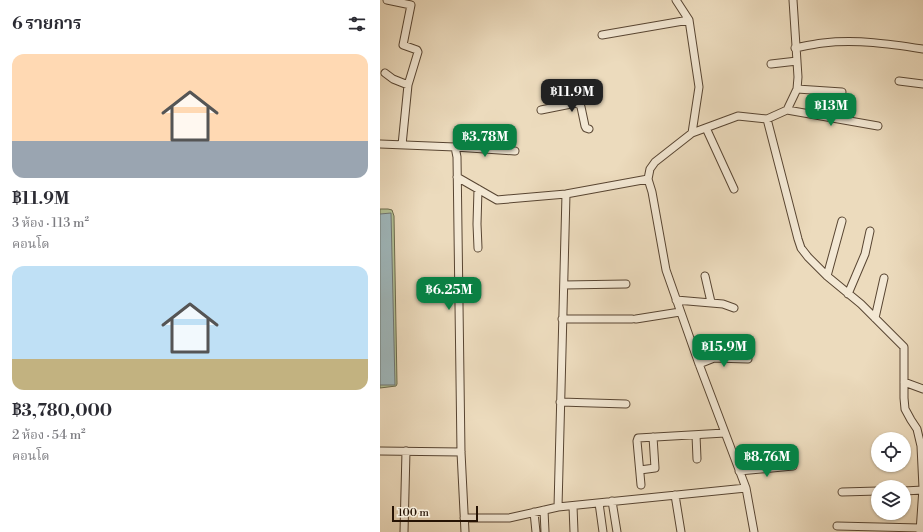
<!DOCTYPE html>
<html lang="th">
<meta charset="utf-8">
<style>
:root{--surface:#fff;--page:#f7f7f7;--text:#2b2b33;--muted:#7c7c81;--accent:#0b8043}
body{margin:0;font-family:"Libre Bodoni","Noto Serif Thai",serif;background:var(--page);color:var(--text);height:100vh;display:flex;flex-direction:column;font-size:15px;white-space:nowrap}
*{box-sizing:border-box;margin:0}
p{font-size:13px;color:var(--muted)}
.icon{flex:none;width:22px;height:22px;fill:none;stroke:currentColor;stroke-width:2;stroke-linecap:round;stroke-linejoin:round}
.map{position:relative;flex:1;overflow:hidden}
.panel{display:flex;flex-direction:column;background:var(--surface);width:380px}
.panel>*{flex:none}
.tools{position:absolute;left:491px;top:432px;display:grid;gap:8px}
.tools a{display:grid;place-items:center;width:40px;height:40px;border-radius:50%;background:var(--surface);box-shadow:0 1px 3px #0004;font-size:20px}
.scale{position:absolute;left:12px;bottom:10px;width:86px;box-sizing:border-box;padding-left:4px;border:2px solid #261304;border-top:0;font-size:11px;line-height:14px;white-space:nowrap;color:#261304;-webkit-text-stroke:3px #f3e8d4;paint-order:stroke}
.price{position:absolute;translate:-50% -34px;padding:0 9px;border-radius:8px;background:var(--accent);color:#fff;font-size:13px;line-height:26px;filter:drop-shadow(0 1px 2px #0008)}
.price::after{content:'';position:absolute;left:50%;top:24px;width:12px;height:9px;margin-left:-6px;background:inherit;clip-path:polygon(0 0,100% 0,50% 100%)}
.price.current{background:#222;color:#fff}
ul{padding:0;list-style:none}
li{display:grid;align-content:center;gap:8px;height:212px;padding:0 12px}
li span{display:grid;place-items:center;height:124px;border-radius:12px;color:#555}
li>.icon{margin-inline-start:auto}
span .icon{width:72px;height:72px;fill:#fffc;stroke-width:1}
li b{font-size:17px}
h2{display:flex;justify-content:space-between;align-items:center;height:48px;padding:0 12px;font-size:17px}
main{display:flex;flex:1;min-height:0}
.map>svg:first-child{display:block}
.green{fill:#b2c195;stroke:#6c6a4c}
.water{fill:#9fb8bd;stroke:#6f7673}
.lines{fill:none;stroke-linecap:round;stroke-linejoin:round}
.minor-casing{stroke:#584532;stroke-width:9}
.minor{stroke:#f3e8d4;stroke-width:7}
</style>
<main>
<section class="panel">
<h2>6 รายการ<svg class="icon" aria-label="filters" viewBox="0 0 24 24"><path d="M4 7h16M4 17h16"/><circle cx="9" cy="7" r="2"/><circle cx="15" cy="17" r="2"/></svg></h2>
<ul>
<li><span style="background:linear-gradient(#ffd9b3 70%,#9aa5b1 0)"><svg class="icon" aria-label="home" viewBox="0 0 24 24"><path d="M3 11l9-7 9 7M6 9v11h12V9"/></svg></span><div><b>฿11.9M</b><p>3 ห้อง · 113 m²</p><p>คอนโด</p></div></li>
<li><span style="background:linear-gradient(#bfe0f5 75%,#c2b280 0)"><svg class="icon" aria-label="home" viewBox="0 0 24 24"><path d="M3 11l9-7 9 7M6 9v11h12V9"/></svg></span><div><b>฿3,780,000</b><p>2 ห้อง · 54 m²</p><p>คอนโด</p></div></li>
</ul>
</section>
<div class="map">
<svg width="543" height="532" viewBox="0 0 543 532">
<rect width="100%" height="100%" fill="#ecdbbd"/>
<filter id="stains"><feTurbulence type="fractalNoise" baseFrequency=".005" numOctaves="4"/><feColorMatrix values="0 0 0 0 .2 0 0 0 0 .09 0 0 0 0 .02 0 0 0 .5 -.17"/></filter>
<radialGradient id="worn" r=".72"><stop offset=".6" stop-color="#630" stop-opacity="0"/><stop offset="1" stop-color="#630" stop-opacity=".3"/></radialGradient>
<path class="green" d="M0 209H8L12 210 14 216 17 384 16 386 0 388Z"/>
<path class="water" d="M11 213 15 385H0V214Z"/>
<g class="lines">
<g class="minor-casing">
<path id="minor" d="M7 0 31 5 23 45 37 50 38 52 28 85 22 145
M296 0 309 20 319 87 312 133
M222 35 309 20
M415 48C425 46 434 44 443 43 477 39 510 44 543 49
M391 64 417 61
M5 73 13 79 28 85
M519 81 543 84
M417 89 462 92
M161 110 196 103 200 105 201 107 205 126 206 128 209 129
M407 110 498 126
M387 119 418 239 421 248 428 257 447 276 481 304 524 347V398L525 409 531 420 537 429 541 446 543 488 540 532
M326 128 354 189
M0 144 75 147 77 157 81 452 85 532
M75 147 135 151
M77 177 117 200 186 194 268 179 272 192 286 270 319 364 366 488 374 532
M268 179 270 169 275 162 312 133 358 116 387 119 407 110 417 89 418 77 413 0
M186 194 178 507 366 488
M98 248 97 224 98 189
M325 276 331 302
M447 276 462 221
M184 285 246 284
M468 294 485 254 490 231
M296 300 343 304 354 308
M495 318 504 278
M182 319H252
M256 319 300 312
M319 364 334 358 368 359
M524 382 543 389
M180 402 246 404
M316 435 317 459
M0 451 81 452
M260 470 275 468 273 437
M359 471 413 466
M261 485 257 441 258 438 345 433
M524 491 543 490
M462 492 498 491
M295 495 301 532
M232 501 237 532
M219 503 223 532
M193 506 194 532
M164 510 165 532
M154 512 156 532
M84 518H129L178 507
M457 526 540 528
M24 532 26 451"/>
</g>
<use href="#minor" class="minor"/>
</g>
<rect width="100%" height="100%" filter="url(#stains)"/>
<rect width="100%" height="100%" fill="url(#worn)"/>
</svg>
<div class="tools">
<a><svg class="icon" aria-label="locate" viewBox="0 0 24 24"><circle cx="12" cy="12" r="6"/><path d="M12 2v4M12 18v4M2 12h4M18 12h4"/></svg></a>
<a><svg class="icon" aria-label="layers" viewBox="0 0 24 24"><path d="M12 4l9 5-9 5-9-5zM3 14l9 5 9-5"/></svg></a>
</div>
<div class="scale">100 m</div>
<b class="price current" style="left:192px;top:113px">฿11.9M</b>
<b class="price" style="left:451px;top:127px">฿13M</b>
<b class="price" style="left:105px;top:158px">฿3.78M</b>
<b class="price" style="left:69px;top:311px">฿6.25M</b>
<b class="price" style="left:344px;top:368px">฿15.9M</b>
<b class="price" style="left:387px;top:478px">฿8.76M</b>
</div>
</main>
